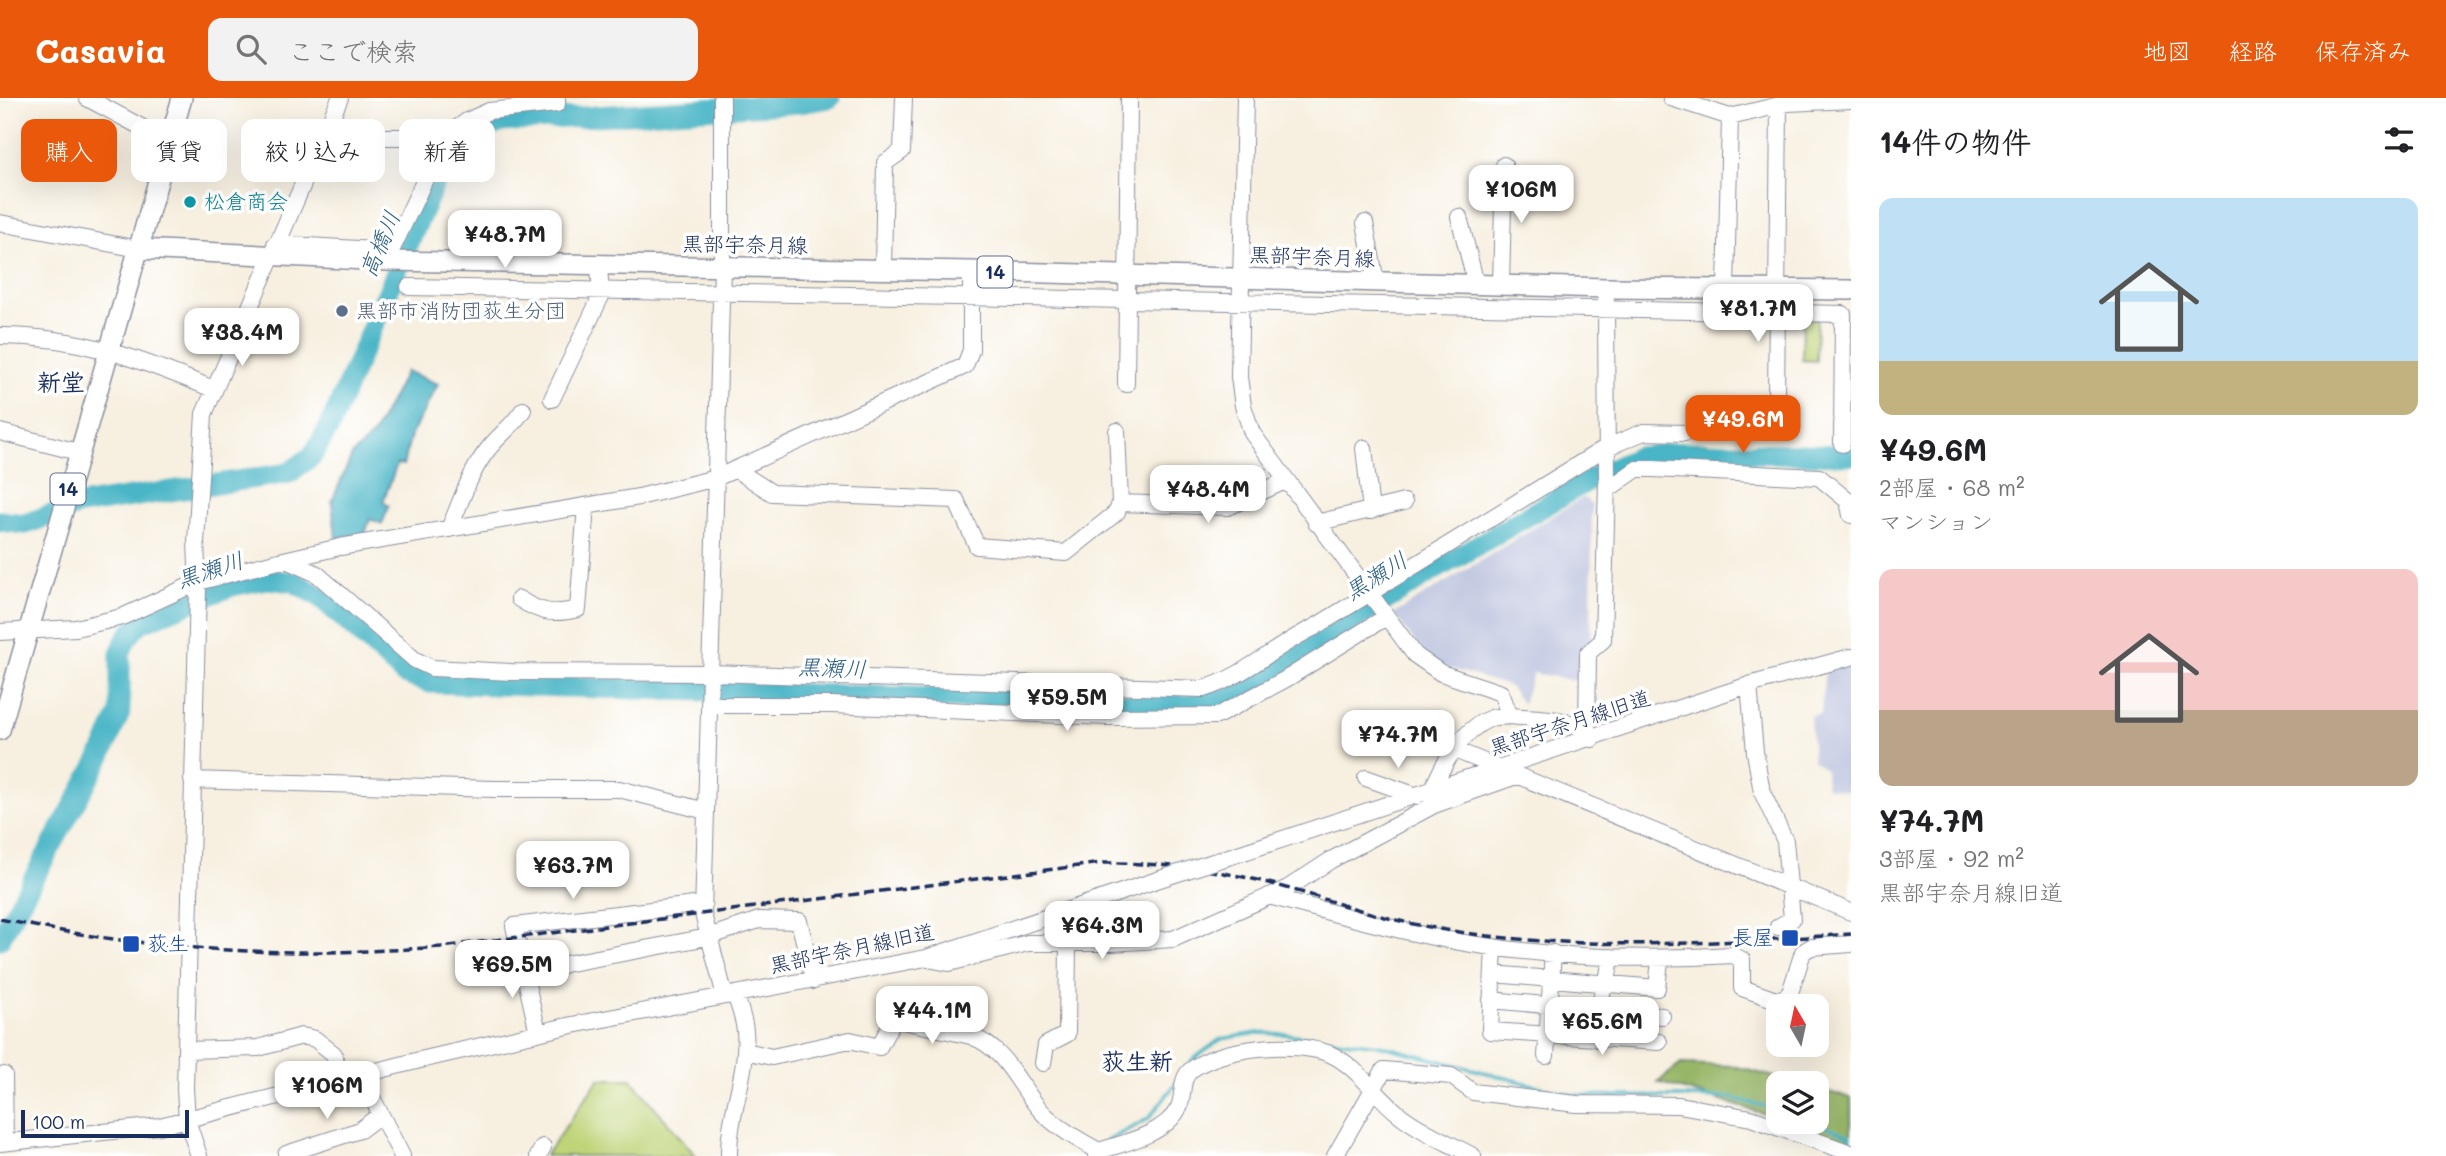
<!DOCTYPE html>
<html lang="ja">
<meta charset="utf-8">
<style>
:root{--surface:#fff;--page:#f2f2f2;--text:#202124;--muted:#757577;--accent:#ea580c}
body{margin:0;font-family:Mali,"Klee One",sans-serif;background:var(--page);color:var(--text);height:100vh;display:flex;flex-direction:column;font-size:26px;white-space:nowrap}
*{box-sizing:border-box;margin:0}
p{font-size:23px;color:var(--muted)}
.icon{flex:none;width:38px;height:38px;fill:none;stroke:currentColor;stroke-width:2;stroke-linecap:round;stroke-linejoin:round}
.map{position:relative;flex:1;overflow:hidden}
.side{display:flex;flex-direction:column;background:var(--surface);width:595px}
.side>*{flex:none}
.top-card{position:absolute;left:21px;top:21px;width:665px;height:63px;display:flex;gap:14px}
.needle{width:46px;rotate:351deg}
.buttons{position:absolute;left:1766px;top:896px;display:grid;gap:14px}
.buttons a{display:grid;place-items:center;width:63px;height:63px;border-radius:14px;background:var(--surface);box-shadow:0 7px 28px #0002;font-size:35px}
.scale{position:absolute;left:21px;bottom:18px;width:168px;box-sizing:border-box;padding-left:7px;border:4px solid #1b2f5e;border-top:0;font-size:19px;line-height:24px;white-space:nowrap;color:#1b2f5e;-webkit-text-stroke:5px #fff;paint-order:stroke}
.price{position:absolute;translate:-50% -60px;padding:0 16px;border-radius:14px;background:#fff;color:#222;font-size:23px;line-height:46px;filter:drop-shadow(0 2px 4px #0008)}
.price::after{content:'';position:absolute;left:50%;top:42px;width:21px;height:16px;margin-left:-10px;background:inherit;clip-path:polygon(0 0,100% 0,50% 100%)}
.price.on{background:var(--accent);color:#fff}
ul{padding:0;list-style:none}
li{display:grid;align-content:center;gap:14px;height:371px;padding:0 28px}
li span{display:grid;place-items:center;height:217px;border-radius:14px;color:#555}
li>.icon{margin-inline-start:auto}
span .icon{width:126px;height:126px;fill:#fffc;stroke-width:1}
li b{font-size:30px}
h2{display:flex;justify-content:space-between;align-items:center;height:84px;padding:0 28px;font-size:30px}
.tag{padding:0 24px;border-radius:14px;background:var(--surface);box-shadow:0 7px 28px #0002;font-size:24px;line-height:63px}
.tag.on{background:var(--accent);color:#fff}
header{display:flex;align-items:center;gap:42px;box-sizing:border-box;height:98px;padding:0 35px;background:var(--accent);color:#fff}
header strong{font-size:33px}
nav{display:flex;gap:38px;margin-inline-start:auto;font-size:24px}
.search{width:490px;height:63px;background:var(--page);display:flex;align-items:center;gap:18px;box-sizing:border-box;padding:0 24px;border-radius:14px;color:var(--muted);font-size:26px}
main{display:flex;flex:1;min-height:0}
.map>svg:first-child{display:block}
.industrial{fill:#bcc3de}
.green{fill:#bfd478;stroke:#6d826b;stroke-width:2}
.forest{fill:#97b668;stroke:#597263;stroke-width:2}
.water{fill:#4ab5c6;stroke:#327292;stroke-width:2}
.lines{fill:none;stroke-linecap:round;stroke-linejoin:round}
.stream{stroke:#4ab5c6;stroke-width:3.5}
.river{stroke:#4ab5c6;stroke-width:21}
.minor-casing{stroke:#898f9e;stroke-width:18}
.major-casing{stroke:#898f9e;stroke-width:22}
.minor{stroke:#fff;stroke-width:16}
.major{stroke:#fff;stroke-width:19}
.rail{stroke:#1b2f5e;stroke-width:3.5;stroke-dasharray:10 5;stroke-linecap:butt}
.minor-bridge-casing{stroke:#898f9e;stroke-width:18;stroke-linecap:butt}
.minor-bridge{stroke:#fff;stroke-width:16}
.culture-dot{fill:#0f9aa8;stroke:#fff;stroke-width:2.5}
.service-dot{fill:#5c6f8a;stroke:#fff;stroke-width:2.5}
.transit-dot{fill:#1a4fb4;stroke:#fff;stroke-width:2.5}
.labels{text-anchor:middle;stroke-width:7;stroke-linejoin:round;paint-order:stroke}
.shield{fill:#fff;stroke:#5f6d8e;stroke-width:2}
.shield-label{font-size:19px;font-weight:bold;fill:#1b2f5e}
.culture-label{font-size:21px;fill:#0d838f;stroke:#fff;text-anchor:start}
.street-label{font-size:21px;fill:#1b2f5e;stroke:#fff}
.service-label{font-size:21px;fill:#4e5e75;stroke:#fff;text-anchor:start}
.transit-label{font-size:21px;fill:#164399;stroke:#fff;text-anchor:end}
.water-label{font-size:23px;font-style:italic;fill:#2b5e82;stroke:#fff}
.quarter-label{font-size:24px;font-weight:bold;fill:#1b2f5e;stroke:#fff}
</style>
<header>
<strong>Casavia</strong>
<div class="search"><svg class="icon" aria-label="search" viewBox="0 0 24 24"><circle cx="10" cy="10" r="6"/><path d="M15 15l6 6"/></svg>ここで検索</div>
<nav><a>地図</a><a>経路</a><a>保存済み</a></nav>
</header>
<main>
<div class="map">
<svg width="1851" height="1058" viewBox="0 0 1851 1058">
<rect width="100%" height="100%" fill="#fff"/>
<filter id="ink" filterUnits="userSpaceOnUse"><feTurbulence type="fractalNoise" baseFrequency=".0143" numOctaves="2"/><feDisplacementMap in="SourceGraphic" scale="14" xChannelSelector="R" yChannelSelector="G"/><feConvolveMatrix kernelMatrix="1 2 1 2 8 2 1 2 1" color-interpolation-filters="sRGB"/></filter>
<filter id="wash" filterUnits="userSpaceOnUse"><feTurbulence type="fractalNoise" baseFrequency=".00686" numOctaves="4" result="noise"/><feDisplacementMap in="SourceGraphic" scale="28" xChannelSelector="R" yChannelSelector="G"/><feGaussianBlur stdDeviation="1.57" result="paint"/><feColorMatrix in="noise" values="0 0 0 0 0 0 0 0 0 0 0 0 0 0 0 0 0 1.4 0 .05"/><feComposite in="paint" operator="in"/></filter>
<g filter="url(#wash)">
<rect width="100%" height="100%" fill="#f7efdf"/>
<path class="industrial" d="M1584 399 1592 408 1591 543 1583 584 1533 575 1523 606 1509 588 1439 567 1419 550 1394 516Z
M1851 567V694L1826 689 1825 671 1813 662 1810 618 1821 615 1825 572Z"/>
<path class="green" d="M1803 221H1817L1816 263 1802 262Z
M599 981H631L696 1058H545Z"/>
<path class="forest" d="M1681 966 1733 968 1797 985H1778V1020L1658 984Z
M1817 991 1851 1000V1047L1791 1024H1816Z"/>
<path class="water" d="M406 273 438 286 411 337 403 367 397 366 383 404 389 408 382 426 370 421 365 436 336 440 332 403 352 357 373 337Z"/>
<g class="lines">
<path class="stream" d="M1191 963 1221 941 1258 935 1284 936 1379 947 1572 997 1731 1000 1778 1011
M1816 1023 1851 1039
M1107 1043 1148 1021 1177 984"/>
<path class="river" d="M0 423 25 426 79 407 289 375 312 358 329 330 445 61 468 36 502 24 800 5 830 0
M0 841 100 660 120 615V556L126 541 140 525 232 488 267 481 294 484 319 498 404 576 430 585 1186 607 1232 599 1428 476 1593 380 1638 359 1684 354 1851 357"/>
</g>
</g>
<g filter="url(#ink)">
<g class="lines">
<g class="minor-casing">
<path id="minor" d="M87 0 171 45
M722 0V170L703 816 725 898
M1129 0 1127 202 1843 216 1842 346
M1245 0 1239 279 1243 308 1252 335 1415 557 1441 575 1501 595 1510 618C1536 621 1577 617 1592 641
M1671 0 1730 19 1788 5 1851 2
M323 39H445L467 23 489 13 557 6V0
M1459 119 1476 186
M0 125 139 151
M1365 125 1376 184
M275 146 391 153 445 39
M883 172 885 65 902 53 904 0
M1501 187 1504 67
M409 189 1127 202 1126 286
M1726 191 1730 19
M0 238C80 238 140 261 213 291
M552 301 601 198 599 167
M1776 302 1779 7
M0 334 78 354
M1364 350 1371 413
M735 371 772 395 956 402 977 448 1066 455 1117 414 1120 405 1117 333
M1607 392 1637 371H1653L1819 379 1848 403 1851 417
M1120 405 1228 409 1285 383
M1316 425 1404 404
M449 431C461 404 470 373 489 350 500 336 513 328 523 312
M286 462 317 476 415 562 432 570 511 574 712 575 1203 591C1244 579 1276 547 1315 529L1605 350 1644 334 1685 335
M519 501C541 515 553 517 578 511L586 408
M0 534 76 530 122 519 198 484 275 464 340 449 639 399 716 380 965 268 971 252V173
M1749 587 1755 654 1762 694 1785 743 1792 821 1778 829
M711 607H832L1107 619 1217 618 1286 581 1386 519
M1587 634 1588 555 1603 542 1607 383 1606 203
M1455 652 1851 814
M1366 680 1417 698
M192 682 494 691H619L706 713
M1432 693C1442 667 1462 632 1489 621 1495 618 1504 619 1510 618
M1247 753 1749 587 1851 559
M1269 798C1317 811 1365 824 1414 835 1517 858 1627 864 1733 857L1742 862V890L1779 903 1790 895 1803 854 1811 849 1851 846
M1494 849 1490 933 1659 944
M928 861 949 865 1028 845H1111L1173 841 1288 790 1331 762 1434 707 1516 678
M1493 876 1657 890 1660 862
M525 881 565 866 708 839 759 822 799 823 814 883
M1491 902 1662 918
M538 935 514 828 703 806
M1598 941 1603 886 1608 878 1611 859
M186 952 258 950 302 938 315 941 334 956 341 983
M745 953 772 959 850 942 879 949 894 921 971 938C1009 952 1020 993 1045 1017 1061 1032 1080 1043 1099 1053
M1546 958 1553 855
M1043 965 1046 947 1067 936 1068 845
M4 977 5 1044
M361 978 402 1058
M0 1045 160 1028 420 962 572 927 926 860 1166 779
M286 1056 360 1032 380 1017
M199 1058 187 1022 185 991 198 492 196 444 204 316 340 0
M538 1058 543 1049
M729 1058C728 1016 749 975 745 933 744 921 739 908 735 896
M1097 1058 1099 1053C1124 1045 1165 1036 1178 1011 1185 999 1179 982 1191 972 1220 949 1296 942 1330 956 1357 968 1376 998 1399 1016 1420 1033 1449 1045 1473 1058
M1335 1058 1384 972 1451 978 1473 994 1577 1006 1679 1007 1751 1020 1851 1055"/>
</g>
<g class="major-casing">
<path id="major" d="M139 151 388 163 971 173 1606 190 1851 192
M0 632 182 0"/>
</g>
<use href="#minor" class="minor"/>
<use href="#major" class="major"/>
<path class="rail" d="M0 821C155 854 283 860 441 849L1102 765C1147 765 1189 768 1234 777 1296 789 1355 814 1418 827 1560 855 1707 846 1851 836"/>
<g class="minor-bridge-casing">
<path id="minor-bridge" d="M1166 779 1247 753"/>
</g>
<use href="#minor-bridge" class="minor-bridge"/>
</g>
</g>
<circle class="culture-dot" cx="190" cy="104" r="7"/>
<circle class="service-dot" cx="342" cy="213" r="7"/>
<g class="transit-dot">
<rect x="1781" y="831" width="18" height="18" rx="3.5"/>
<rect x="122" y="837" width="18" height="18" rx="3.5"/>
</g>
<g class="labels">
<g class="shield">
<rect x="977.5" y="158.5" width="35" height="31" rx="5"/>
<rect x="50.5" y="375.5" width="35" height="31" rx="5"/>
</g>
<g class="shield-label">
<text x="995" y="181">14</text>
<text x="68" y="398">14</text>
</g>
<g class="culture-label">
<text x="204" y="111">松倉商会</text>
</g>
<g class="street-label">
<text transform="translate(745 147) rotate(1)" y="7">黒部宇奈月線</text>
<text transform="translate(1312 159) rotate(2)" y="7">黒部宇奈月線</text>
<text transform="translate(1570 625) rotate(-18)" y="7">黒部宇奈月線旧道</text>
<text transform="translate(852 851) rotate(-12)" y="7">黒部宇奈月線旧道</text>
</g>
<g class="service-label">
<text x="356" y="220">黒部市消防団荻生分団</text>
</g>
<g class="transit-label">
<text x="1774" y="847">長屋</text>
<text x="147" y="853" text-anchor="start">荻生</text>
</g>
<g class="water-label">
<text transform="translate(380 146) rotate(-67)" y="8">高橋川</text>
<text transform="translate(210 472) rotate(-18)" y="8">黒瀬川</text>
<text transform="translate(1376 478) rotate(-32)" y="8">黒瀬川</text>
<text transform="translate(832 570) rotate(2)" y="8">黒瀬川</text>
</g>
<g class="quarter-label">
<text x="61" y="293">新堂</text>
<text x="1137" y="972">荻生新</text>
</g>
</g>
</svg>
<div class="buttons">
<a><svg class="needle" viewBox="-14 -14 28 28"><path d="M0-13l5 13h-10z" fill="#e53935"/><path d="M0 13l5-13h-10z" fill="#757577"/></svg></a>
<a><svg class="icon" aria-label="layers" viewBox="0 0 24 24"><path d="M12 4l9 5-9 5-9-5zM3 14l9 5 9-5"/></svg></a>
</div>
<div class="scale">100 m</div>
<b class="price" style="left:1521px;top:127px">¥106M</b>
<b class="price" style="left:505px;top:172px">¥48.7M</b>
<b class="price" style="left:1758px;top:246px">¥81.7M</b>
<b class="price" style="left:242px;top:270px">¥38.4M</b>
<b class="price on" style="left:1743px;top:357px">¥49.6M</b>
<b class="price" style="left:1208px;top:427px">¥48.4M</b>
<b class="price" style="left:1067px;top:635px">¥59.5M</b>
<b class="price" style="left:1398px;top:672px">¥74.7M</b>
<b class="price" style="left:573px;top:803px">¥63.7M</b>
<b class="price" style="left:1102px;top:863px">¥64.3M</b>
<b class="price" style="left:512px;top:902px">¥69.5M</b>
<b class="price" style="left:932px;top:948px">¥44.1M</b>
<b class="price" style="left:1602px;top:959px">¥65.6M</b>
<b class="price" style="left:327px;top:1023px">¥106M</b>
<div class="top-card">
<a class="tag on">購入</a>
<a class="tag">賃貸</a>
<a class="tag">絞り込み</a>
<a class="tag">新着</a>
</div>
</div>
<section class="side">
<h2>14件の物件<svg class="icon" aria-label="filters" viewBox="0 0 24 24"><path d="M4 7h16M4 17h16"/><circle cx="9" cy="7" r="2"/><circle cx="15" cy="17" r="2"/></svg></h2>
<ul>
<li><span style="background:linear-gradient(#bfe0f5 75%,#c2b280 0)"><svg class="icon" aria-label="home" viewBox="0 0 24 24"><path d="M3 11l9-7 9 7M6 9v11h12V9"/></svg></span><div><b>¥49.6M</b><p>2部屋 · 68 m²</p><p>マンション</p></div></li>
<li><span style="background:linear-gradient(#f6c9c9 65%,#b9a48a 0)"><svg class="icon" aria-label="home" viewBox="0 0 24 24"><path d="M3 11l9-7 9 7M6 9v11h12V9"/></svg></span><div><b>¥74.7M</b><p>3部屋 · 92 m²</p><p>黒部宇奈月線旧道</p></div></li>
</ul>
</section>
</main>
